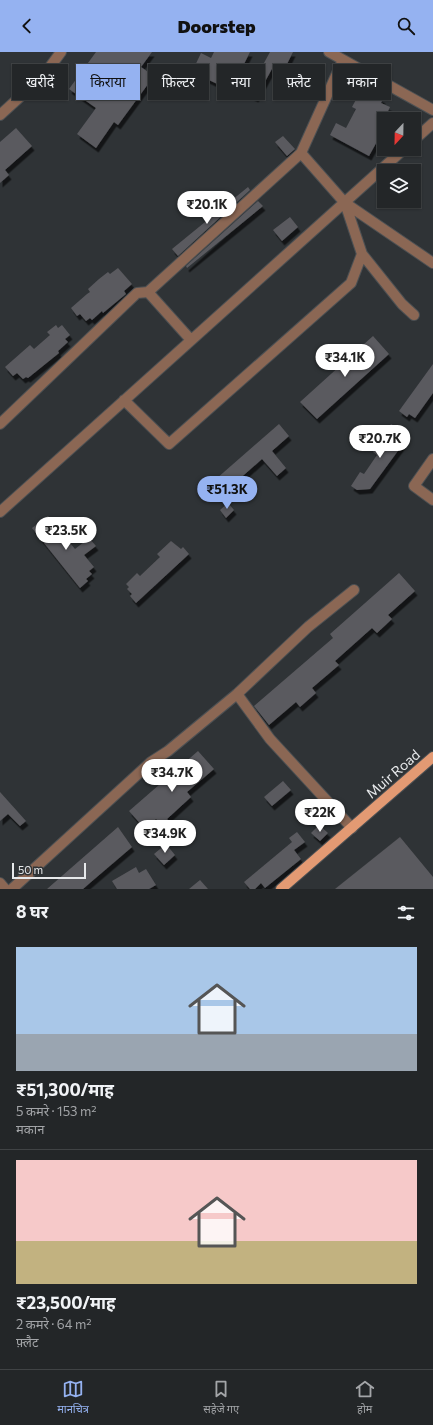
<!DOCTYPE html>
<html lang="hi">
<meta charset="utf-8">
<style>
:root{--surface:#232628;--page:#2b2e30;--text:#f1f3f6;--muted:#a3a5a8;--line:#404345;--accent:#95b2f1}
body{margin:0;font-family:Commissioner,"Noto Sans Devanagari",sans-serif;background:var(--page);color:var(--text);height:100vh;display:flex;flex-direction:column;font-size:15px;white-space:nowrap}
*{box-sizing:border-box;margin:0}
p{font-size:13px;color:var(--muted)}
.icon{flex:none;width:22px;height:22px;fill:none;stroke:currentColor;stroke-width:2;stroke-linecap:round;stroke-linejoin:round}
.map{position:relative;height:837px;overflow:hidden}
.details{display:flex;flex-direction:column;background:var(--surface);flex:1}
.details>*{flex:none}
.top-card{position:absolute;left:12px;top:12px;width:409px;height:36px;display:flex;gap:8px}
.needle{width:26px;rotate:202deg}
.tools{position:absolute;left:377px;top:60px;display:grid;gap:8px}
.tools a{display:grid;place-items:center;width:44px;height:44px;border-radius:0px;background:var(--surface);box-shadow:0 1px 3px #0004,0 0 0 1px var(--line);font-size:20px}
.scale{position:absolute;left:12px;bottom:10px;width:74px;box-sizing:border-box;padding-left:4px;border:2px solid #e7e9eb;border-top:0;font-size:11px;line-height:14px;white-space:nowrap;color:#e7e9eb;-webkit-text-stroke:3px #2f3336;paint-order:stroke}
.price{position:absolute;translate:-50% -34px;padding:0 9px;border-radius:14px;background:#fff;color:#222;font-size:13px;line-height:26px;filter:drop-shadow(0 1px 2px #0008)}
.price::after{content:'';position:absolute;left:50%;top:24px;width:12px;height:9px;margin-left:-6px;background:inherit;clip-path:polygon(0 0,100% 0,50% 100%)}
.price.selected{background:var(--accent);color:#111}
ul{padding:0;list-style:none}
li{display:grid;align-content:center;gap:8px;height:212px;padding:0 16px}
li+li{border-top:1px solid var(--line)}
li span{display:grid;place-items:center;height:124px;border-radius:0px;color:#555}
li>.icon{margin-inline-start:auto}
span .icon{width:72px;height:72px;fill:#fffc;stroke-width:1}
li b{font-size:17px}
h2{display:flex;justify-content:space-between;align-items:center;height:48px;padding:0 16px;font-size:17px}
.tag{padding:0 14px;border-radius:0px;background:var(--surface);box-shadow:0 1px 3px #0004,0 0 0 1px var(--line);font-size:14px;line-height:36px}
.tag.selected{background:var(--accent);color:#111}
header{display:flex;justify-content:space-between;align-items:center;height:52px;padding:0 16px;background:var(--accent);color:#111;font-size:18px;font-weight:800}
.tab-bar{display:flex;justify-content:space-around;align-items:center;height:56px;border-top:1px solid var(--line);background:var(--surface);font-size:11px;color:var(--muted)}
.tab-bar a{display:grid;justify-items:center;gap:2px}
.tab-bar .selected{color:var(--accent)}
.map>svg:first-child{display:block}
.building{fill:#5a5a5f;filter:url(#shadow)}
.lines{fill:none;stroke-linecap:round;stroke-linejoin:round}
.minor-casing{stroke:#4c5053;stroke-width:12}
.major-casing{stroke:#4c5053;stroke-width:12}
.minor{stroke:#8b6754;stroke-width:10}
.major{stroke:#e39a73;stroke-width:10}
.labels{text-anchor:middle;stroke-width:3.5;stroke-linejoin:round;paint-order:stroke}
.street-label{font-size:14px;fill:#e7e9eb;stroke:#2f3336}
</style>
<header><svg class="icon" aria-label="back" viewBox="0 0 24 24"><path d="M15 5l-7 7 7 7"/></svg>Doorstep<svg class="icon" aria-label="search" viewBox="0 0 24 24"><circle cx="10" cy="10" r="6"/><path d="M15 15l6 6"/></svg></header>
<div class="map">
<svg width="433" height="837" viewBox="0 0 433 837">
<defs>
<filter id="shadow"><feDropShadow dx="2.5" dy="4.5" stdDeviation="0" flood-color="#0009"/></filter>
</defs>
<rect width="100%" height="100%" fill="#2f3336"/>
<path class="building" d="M96 0H152L141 15 154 24 118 73 114 70 96 96 77 82 96 56 69 37Z
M214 0H250L238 24 253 31 270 0H293L283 20 273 15 256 46 230 34 228 37 192 20 201 1 211 6Z
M359 42 372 48 374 43 383 47 381 51 390 55 377 82 380 84 369 104 330 83 336 71 346 76 356 57 352 55Z
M16 76 32 94 5 118 9 123 0 131V90Z
M283 84 295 97 287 104 275 90Z
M248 135 250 138 178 204 172 197Z
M258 149 263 154 187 216 186 214Z
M290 165 298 175 282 189 273 178Z
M118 216 132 232 124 239 126 242 103 261 102 259 92 268 90 266 86 269 80 262 77 264 71 256 87 242 90 240 88 237 99 227 108 220 110 222Z
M56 273 58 276 62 273 70 283 65 287 68 290 58 299 59 301 28 326 26 325 23 327 17 321 13 324 5 315 30 293 34 297 50 283 47 280Z
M373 284 389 302 317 367 300 350Z
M433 312V341L415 366 409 362 407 365 399 359Z
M279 372 289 384 272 399 286 416 277 424 262 407 218 446 208 434Z
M391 372 396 375 403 392 370 437 357 438 351 434 360 420 364 422 377 403 373 400Z
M228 451 234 458 226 466 220 458Z
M48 464 75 497 89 486 96 494 84 503 94 515 89 519 92 522 86 527 88 529 80 536 32 476Z
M171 489 181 497 183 495 189 502 136 551 130 544 132 542 127 537 129 535 126 532 137 521 140 524 160 505 157 502Z
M399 521 415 539 388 563 392 567 377 581 372 576 335 609 339 613 312 636 316 641 300 655 296 650 269 673 254 654 333 586 330 582Z
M198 699 214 717 187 740 191 745 167 767 176 776 171 781 156 767 145 777 129 759Z
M283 729 291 738 272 754 264 745Z
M0 740 26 769 20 774 8 762 0 769Z
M319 773 328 781 320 789 311 781Z
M118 775 132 795 91 830 83 837H47Z
M297 780 305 790 294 798 301 807 265 836 261 831 255 837H250L244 830 292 790 289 786Z
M400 785 433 825V837H335Z
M166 792 175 803 164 813 154 802Z
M136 815 139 821 146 817 156 833 149 837H117L112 829Z
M200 828 208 837H189Z"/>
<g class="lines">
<g class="minor-casing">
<path id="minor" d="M329 0 433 58
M343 8 301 101 345 151 433 211
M0 63 44 23 61 0
M414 88 433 71
M362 202 402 252 414 263
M148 240 191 288
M124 348 169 392 351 231 362 202 345 151
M0 372 137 241 148 240 301 101
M433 407 414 434 433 448
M0 460 404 97
M237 642 270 687 352 776
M0 831 5 837
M12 837 151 710 168 699 237 642 308 575 354 538"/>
</g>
<g class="major-casing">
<path id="major" d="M281 837 433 705"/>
</g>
<use href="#minor" class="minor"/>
<use href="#major" class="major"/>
</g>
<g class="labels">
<g class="street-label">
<text transform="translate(393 722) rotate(-41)" y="5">Muir Road</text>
</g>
</g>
</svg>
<div class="tools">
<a><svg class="needle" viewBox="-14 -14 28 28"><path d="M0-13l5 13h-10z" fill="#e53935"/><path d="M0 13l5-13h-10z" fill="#a3a5a8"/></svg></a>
<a><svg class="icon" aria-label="layers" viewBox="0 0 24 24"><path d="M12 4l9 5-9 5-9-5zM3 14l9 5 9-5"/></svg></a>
</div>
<div class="scale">50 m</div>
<b class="price" style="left:207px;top:173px">₹20.1K</b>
<b class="price" style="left:345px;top:326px">₹34.1K</b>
<b class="price" style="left:380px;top:407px">₹20.7K</b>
<b class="price selected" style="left:227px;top:458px">₹51.3K</b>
<b class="price" style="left:66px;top:499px">₹23.5K</b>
<b class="price" style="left:172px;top:741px">₹34.7K</b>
<b class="price" style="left:320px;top:781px">₹22K</b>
<b class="price" style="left:165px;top:802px">₹34.9K</b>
<div class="top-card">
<a class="tag">खरीदें</a>
<a class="tag selected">किराया</a>
<a class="tag">फ़िल्टर</a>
<a class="tag">नया</a>
<a class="tag">फ़्लैट</a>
<a class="tag">मकान</a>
</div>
</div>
<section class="details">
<h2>8 घर<svg class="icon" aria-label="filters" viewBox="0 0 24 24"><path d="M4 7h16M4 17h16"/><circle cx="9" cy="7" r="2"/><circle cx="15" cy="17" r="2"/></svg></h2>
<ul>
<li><span style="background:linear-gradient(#a9c7e8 70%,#9aa5b1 0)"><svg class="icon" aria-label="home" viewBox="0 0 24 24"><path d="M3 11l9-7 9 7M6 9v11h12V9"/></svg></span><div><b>₹51,300/माह</b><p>5 कमरे · 153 m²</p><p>मकान</p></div></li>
<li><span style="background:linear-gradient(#f6c9c9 65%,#c2b280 0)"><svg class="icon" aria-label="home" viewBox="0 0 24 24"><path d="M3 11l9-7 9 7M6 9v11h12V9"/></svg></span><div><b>₹23,500/माह</b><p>2 कमरे · 64 m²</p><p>फ़्लैट</p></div></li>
</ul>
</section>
<nav class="tab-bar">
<a class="selected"><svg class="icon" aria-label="map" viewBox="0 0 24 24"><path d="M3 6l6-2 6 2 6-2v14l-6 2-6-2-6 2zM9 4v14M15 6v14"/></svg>मानचित्र</a>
<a><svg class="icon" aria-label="saved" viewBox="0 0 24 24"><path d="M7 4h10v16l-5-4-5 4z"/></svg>सहेजे गए</a>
<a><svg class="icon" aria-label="home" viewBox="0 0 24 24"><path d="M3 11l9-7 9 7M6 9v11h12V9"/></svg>होम</a>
</nav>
